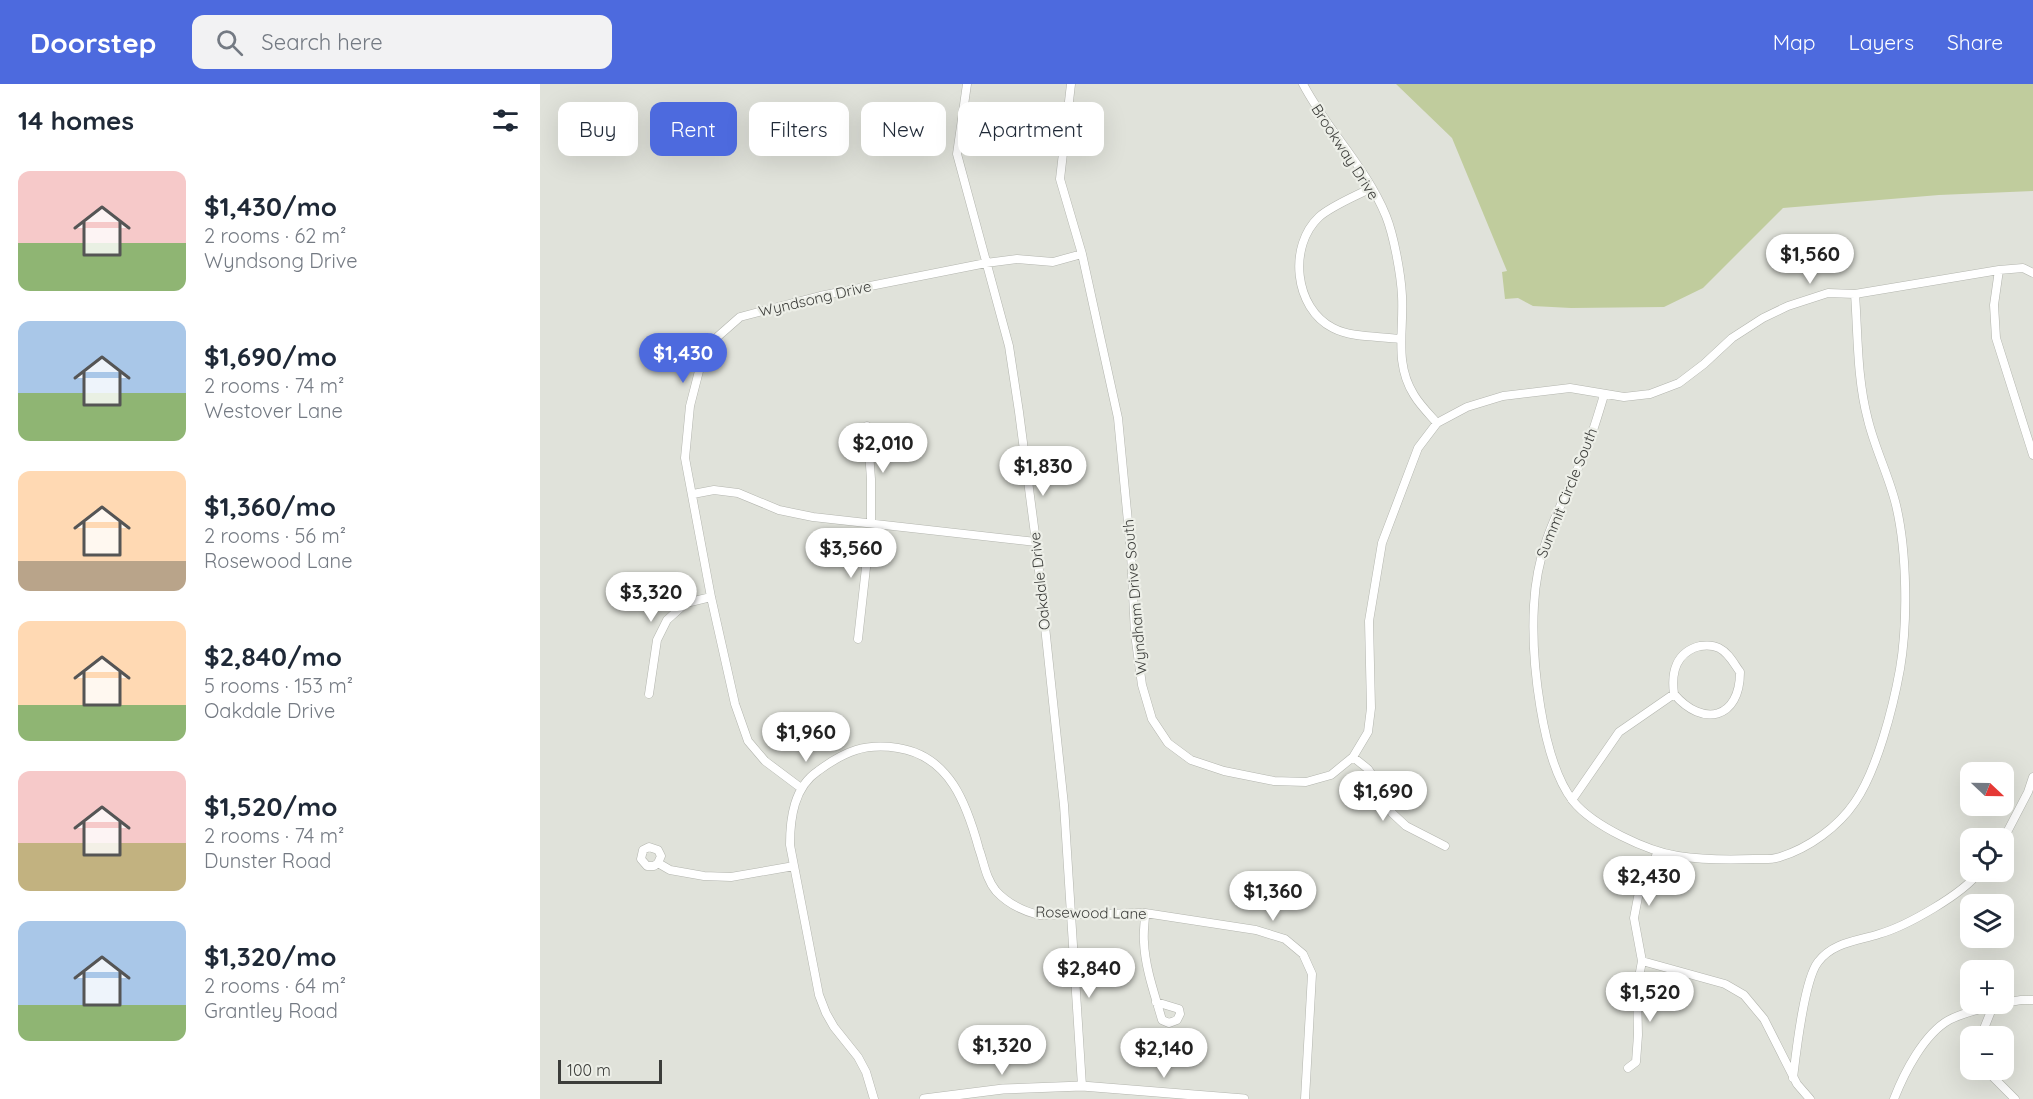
<!DOCTYPE html>
<meta charset="utf-8">
<style>
:root{--surface:#fff;--page:#f2f2f3;--text:#1f2937;--muted:#747a83;--accent:#4d6ade}
body{margin:0;font-family:Quicksand,sans-serif;background:var(--page);color:var(--text);height:100vh;display:flex;flex-direction:column;font-size:22px;white-space:nowrap}
*{box-sizing:border-box;margin:0}
p{font-size:20px;color:var(--muted)}
.icon{flex:none;width:33px;height:33px;fill:none;stroke:currentColor;stroke-width:2;stroke-linecap:round;stroke-linejoin:round}
.map{position:relative;flex:1;overflow:hidden}
.panel{display:flex;flex-direction:column;background:var(--surface);width:540px}
.panel>*{flex:none}
.banner{position:absolute;left:18px;top:18px;width:570px;height:54px;display:flex;gap:12px}
.needle{width:39px;rotate:112deg}
.fabs{position:absolute;left:1420px;top:678px;display:grid;gap:12px}
.fabs a{display:grid;place-items:center;width:54px;height:54px;border-radius:12px;background:var(--surface);box-shadow:0 6px 24px #0002;font-size:30px}
.scale{position:absolute;left:18px;bottom:15px;width:104px;box-sizing:border-box;padding-left:6px;border:3px solid #3c3d3a;border-top:0;font-size:16px;line-height:21px;white-space:nowrap;color:#3c3d3a;-webkit-text-stroke:4px #edefe8;paint-order:stroke}
.price{position:absolute;translate:-50% -51px;padding:0 14px;border-radius:21px;background:#fff;color:#222;font-size:20px;line-height:39px;filter:drop-shadow(0 2px 3px #0008)}
.price::after{content:'';position:absolute;left:50%;top:36px;width:18px;height:14px;margin-left:-9px;background:inherit;clip-path:polygon(0 0,100% 0,50% 100%)}
.price.selected{background:var(--accent);color:#fff}
ul{padding:0;list-style:none}
li{display:flex;align-items:center;gap:18px;height:150px;padding:0 18px}
li span{display:grid;place-items:center;flex:none;width:168px;height:120px;border-radius:12px;color:#555}
li>.icon{margin-inline-start:auto}
span .icon{width:72px;height:72px;fill:#fffc;stroke-width:1}
li b{font-size:26px}
h2{display:flex;justify-content:space-between;align-items:center;height:72px;padding:0 18px;font-size:26px}
.tag{padding:0 21px;border-radius:12px;background:var(--surface);box-shadow:0 6px 24px #0002;font-size:21px;line-height:54px}
.tag.selected{background:var(--accent);color:#fff}
header{display:flex;align-items:center;gap:36px;box-sizing:border-box;height:84px;padding:0 30px;background:var(--accent);color:#fff}
header strong{font-size:28px}
nav{display:flex;gap:33px;margin-inline-start:auto;font-size:21px}
.search{width:420px;height:54px;background:var(--page);display:flex;align-items:center;gap:15px;box-sizing:border-box;padding:0 21px;border-radius:12px;color:var(--muted);font-size:22px}
main{display:flex;flex:1;min-height:0}
.map>svg:first-child{display:block}
.green{fill:#c0cc9d}
.lines{fill:none;stroke-linecap:round;stroke-linejoin:round}
.minor-casing{stroke:#b3b5ae;stroke-width:9}
.tertiary-casing{stroke:#b3b5ae;stroke-width:10}
.minor{stroke:#fff;stroke-width:8}
.tertiary{stroke:#fff;stroke-width:9}
.labels{text-anchor:middle;stroke-width:4.5;stroke-linejoin:round;paint-order:stroke}
.street-label{font-size:15px;fill:#3c3d3a;stroke:#edefe8}
</style>
<header>
<strong>Doorstep</strong>
<div class="search"><svg class="icon" aria-label="search" viewBox="0 0 24 24"><circle cx="10" cy="10" r="6"/><path d="M15 15l6 6"/></svg>Search here</div>
<nav><a>Map</a><a>Layers</a><a>Share</a></nav>
</header>
<main>
<section class="panel">
<h2>14 homes<svg class="icon" aria-label="filters" viewBox="0 0 24 24"><path d="M4 7h16M4 17h16"/><circle cx="9" cy="7" r="2"/><circle cx="15" cy="17" r="2"/></svg></h2>
<ul>
<li><span style="background:linear-gradient(#f6c9c9 60%,#8fb573 0)"><svg class="icon" aria-label="home" viewBox="0 0 24 24"><path d="M3 11l9-7 9 7M6 9v11h12V9"/></svg></span><div><b>$1,430/mo</b><p>2 rooms · 62 m²</p><p>Wyndsong Drive</p></div></li>
<li><span style="background:linear-gradient(#a9c7e8 60%,#8fb573 0)"><svg class="icon" aria-label="home" viewBox="0 0 24 24"><path d="M3 11l9-7 9 7M6 9v11h12V9"/></svg></span><div><b>$1,690/mo</b><p>2 rooms · 74 m²</p><p>Westover Lane</p></div></li>
<li><span style="background:linear-gradient(#ffd9b3 75%,#b9a48a 0)"><svg class="icon" aria-label="home" viewBox="0 0 24 24"><path d="M3 11l9-7 9 7M6 9v11h12V9"/></svg></span><div><b>$1,360/mo</b><p>2 rooms · 56 m²</p><p>Rosewood Lane</p></div></li>
<li><span style="background:linear-gradient(#ffd9b3 70%,#8fb573 0)"><svg class="icon" aria-label="home" viewBox="0 0 24 24"><path d="M3 11l9-7 9 7M6 9v11h12V9"/></svg></span><div><b>$2,840/mo</b><p>5 rooms · 153 m²</p><p>Oakdale Drive</p></div></li>
<li><span style="background:linear-gradient(#f6c9c9 60%,#c2b280 0)"><svg class="icon" aria-label="home" viewBox="0 0 24 24"><path d="M3 11l9-7 9 7M6 9v11h12V9"/></svg></span><div><b>$1,520/mo</b><p>2 rooms · 74 m²</p><p>Dunster Road</p></div></li>
<li><span style="background:linear-gradient(#a9c7e8 70%,#8fb573 0)"><svg class="icon" aria-label="home" viewBox="0 0 24 24"><path d="M3 11l9-7 9 7M6 9v11h12V9"/></svg></span><div><b>$1,320/mo</b><p>2 rooms · 64 m²</p><p>Grantley Road</p></div></li>
</ul>
</section>
<div class="map">
<svg width="1493" height="1015" viewBox="0 0 1493 1015">
<rect width="100%" height="100%" fill="#e0e2da"/>
<path class="green" d="M856 0H1493V107L1399 111 1243 124 1163 204 1124 223 1031 224 993 222 978 214 965 215 962 188 967 187 912 54Z"/>
<g class="lines">
<g class="minor-casing">
<path id="minor" d="M427 0 417 70 469 262 479 328 496 458 524 721 542 1002
M531 0 520 95 542 170 578 334 591 469 595 550 602 601 612 635 628 659 651 676 684 687 734 697 766 698 791 691 813 673 828 648 831 624 829 537 842 459 878 364 897 339 927 323 963 312 1030 304 1084 313 1110 310 1139 299 1164 280 1192 254 1223 234 1248 222 1288 209 1315 210 1459 186 1483 184 1493 189
M763 0C787 46 826 83 846 132 854 152 861 191 862 212 864 247 854 279 874 311 880 321 889 330 897 339
M831 104C816 112 791 122 779 133 748 162 754 224 793 244 812 254 839 252 860 255
M1459 186 1454 221 1456 254 1493 371
M1064 311C1058 331 1052 352 1044 371 1020 424 997 461 994 521 991 573 1001 676 1033 717 1053 742 1107 767 1138 772 1164 776 1188 776 1214 775 1223 775 1232 776 1240 773 1269 764 1298 743 1315 718 1337 686 1353 624 1360 585 1368 539 1367 467 1356 421 1349 392 1335 365 1328 336 1317 295 1318 252 1315 210
M153 410 174 406 198 409 239 426 273 433 496 458
M318 555 331 439V395L327 342
M109 610 117 556 127 536 146 519 171 513
M813 673 828 685 842 706 852 729 866 742 905 762
M261 704 225 677 208 657 195 620 171 513 145 374 150 322 159 287 175 255 200 233 280 212 446 179 477 175 513 178 542 170
M1032 716 1079 648 1134 610C1163 644 1200 635 1200 588 1194 580 1189 569 1179 564 1173 561 1166 561 1160 562 1136 568 1131 588 1134 610
M1464 754 1488 708 1493 693
M118 779 121 772 118 766 109 763 103 766 101 775 107 782H114L118 779 130 786 164 792 191 793 254 782
M605 829C605 839 603 848 604 858 605 884 615 911 622 936L629 939 637 936 640 930 639 925 616 918
M1102 877 1185 900 1204 911 1224 935 1257 1000 1270 1015
M1464 919 1481 916H1493
M1441 952 1453 922
M1088 984 1096 978 1098 951 1097 904 1102 877 1094 834 1098 813 1106 791 1118 768
M1446 986 1475 1015
M1253 994C1256 969 1264 896 1278 878 1293 858 1318 857 1339 850 1367 842 1423 810 1439 788
M334 1015 326 988 318 973 294 943 286 929 279 911 250 761C250 734 254 703 278 687 305 667 325 659 358 664 410 672 427 721 439 765 444 779 446 795 456 807 468 820 483 827 499 831L605 829 716 846 745 855 763 870 772 890 765 1015
M1354 1015C1364 989 1384 950 1409 936 1423 929 1447 923 1462 920"/>
</g>
<g class="tertiary-casing">
<path id="tertiary" d="M384 1015 463 1005 542 1002 704 1015"/>
</g>
<use href="#minor" class="minor"/>
<use href="#tertiary" class="tertiary"/>
</g>
<g class="labels">
<g class="street-label">
<text transform="translate(805 68) rotate(57)" y="5">Brookway Drive</text>
<text transform="translate(275 215) rotate(-13)" y="5">Wyndsong Drive</text>
<text transform="translate(1027 409) rotate(-68)" y="5">Summit Circle South</text>
<text transform="translate(500 497) rotate(-96)" y="5">Oakdale Drive</text>
<text transform="translate(595 513) rotate(-95)" y="5">Wyndham Drive South</text>
<text transform="translate(551 829) rotate(1)" y="5">Rosewood Lane</text>
</g>
</g>
</svg>
<div class="fabs">
<a><svg class="needle" viewBox="-14 -14 28 28"><path d="M0-13l5 13h-10z" fill="#e53935"/><path d="M0 13l5-13h-10z" fill="#747a83"/></svg></a>
<a><svg class="icon" aria-label="locate" viewBox="0 0 24 24"><circle cx="12" cy="12" r="6"/><path d="M12 2v4M12 18v4M2 12h4M18 12h4"/></svg></a>
<a><svg class="icon" aria-label="layers" viewBox="0 0 24 24"><path d="M12 4l9 5-9 5-9-5zM3 14l9 5 9-5"/></svg></a>
<a>+</a>
<a>−</a>
</div>
<div class="scale">100 m</div>
<b class="price" style="left:1270px;top:201px">$1,560</b>
<b class="price selected" style="left:143px;top:300px">$1,430</b>
<b class="price" style="left:343px;top:390px">$2,010</b>
<b class="price" style="left:503px;top:413px">$1,830</b>
<b class="price" style="left:311px;top:495px">$3,560</b>
<b class="price" style="left:111px;top:539px">$3,320</b>
<b class="price" style="left:266px;top:679px">$1,960</b>
<b class="price" style="left:843px;top:738px">$1,690</b>
<b class="price" style="left:1109px;top:823px">$2,430</b>
<b class="price" style="left:733px;top:838px">$1,360</b>
<b class="price" style="left:549px;top:915px">$2,840</b>
<b class="price" style="left:1110px;top:939px">$1,520</b>
<b class="price" style="left:462px;top:992px">$1,320</b>
<b class="price" style="left:624px;top:995px">$2,140</b>
<div class="banner">
<a class="tag">Buy</a>
<a class="tag selected">Rent</a>
<a class="tag">Filters</a>
<a class="tag">New</a>
<a class="tag">Apartment</a>
</div>
</div>
</main>
